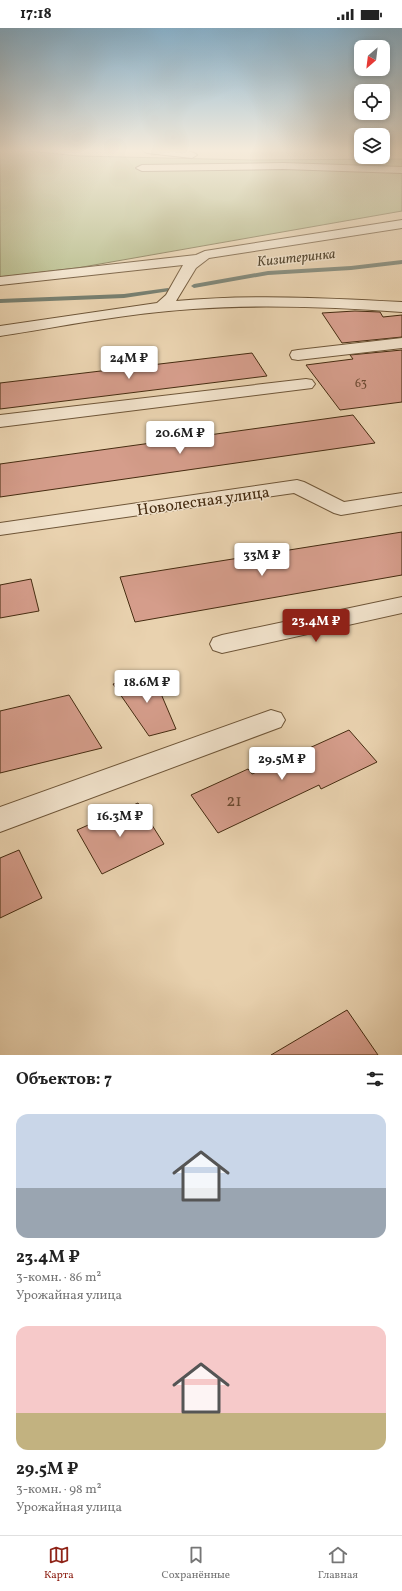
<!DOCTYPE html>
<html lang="ru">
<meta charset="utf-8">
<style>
:root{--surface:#fff;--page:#f2f2f2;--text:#222;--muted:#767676;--line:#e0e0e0;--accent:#8f2418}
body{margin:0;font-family:Vollkorn,serif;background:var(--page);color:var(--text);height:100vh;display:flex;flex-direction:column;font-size:15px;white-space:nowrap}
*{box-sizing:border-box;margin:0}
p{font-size:13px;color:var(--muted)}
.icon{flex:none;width:22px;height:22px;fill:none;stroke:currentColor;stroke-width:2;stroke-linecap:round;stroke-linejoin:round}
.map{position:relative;height:1027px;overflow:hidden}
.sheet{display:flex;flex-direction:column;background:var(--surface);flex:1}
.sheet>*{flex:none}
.needle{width:26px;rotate:208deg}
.fabs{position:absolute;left:354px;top:12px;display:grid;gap:8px}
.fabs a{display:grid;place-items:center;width:36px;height:36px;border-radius:8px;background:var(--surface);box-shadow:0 2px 6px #0003;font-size:20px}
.price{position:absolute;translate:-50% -34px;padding:0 9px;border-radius:4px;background:#fff;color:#222;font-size:13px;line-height:26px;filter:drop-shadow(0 1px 2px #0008)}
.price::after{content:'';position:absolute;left:50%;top:24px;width:12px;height:9px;margin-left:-6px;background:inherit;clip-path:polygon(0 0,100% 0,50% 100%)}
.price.active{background:var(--accent);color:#fff}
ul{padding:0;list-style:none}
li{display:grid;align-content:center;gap:8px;height:212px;padding:0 16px}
li span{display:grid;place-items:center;height:124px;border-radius:12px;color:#555}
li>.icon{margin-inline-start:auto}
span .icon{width:72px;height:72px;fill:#fffc;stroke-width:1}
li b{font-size:17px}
h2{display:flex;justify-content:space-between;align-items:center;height:48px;padding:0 16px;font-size:17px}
.status{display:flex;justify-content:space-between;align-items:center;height:28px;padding:0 20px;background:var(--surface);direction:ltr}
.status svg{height:11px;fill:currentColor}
.tabs{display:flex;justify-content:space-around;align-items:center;height:56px;border-top:1px solid var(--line);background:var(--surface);font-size:11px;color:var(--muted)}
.tabs a{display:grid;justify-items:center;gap:2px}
.tabs .active{color:var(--accent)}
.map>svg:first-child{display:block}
.green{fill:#b6bc8b;stroke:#7e744e}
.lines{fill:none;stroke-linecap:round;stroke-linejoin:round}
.stream{fill:#777f70;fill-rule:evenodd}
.building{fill:#d59d8b;stroke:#462c11}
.minor-casing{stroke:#6f5638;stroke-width:2}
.minor{fill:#f1e2cb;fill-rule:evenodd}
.labels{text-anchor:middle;stroke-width:3;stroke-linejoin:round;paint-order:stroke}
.far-number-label{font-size:12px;fill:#6a4830}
.far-water-label{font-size:14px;font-style:italic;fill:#564831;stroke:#f1e2cb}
.street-label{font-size:16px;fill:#462c11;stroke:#f1e2cb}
.near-number-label{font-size:17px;fill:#6a4830}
</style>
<div class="status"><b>17:18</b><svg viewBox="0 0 49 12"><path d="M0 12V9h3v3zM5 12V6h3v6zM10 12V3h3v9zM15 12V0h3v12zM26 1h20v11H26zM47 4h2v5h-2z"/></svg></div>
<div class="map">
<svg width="402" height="1027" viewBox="0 0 402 1027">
<rect width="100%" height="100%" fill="#e9d2af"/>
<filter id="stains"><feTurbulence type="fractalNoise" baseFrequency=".005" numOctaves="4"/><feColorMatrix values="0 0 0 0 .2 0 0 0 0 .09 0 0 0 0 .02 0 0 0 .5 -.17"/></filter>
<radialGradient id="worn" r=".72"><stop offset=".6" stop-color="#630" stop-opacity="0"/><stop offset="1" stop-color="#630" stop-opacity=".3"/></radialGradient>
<path class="green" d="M0 122H18L79 128 252 132 402 131V183L77 240 0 249Z"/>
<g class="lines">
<path class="stream" d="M402 232V236L351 242 268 247 194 260 191 258 194 256 268 243 351 238Z
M168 260 171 262 170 263 124 270 0 275V271L124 266Z"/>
</g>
<path class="building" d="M355 283 380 284 383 289 402 287V309L342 315 322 285Z
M402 322V374L340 382 306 337 353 331 350 327Z
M252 325 267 348 0 381V355Z
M353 387 375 415 0 469V436Z
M402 504V547L135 594 120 549Z
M31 551 39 583 0 590V557Z
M153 647 176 701 149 708 113 656Z
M69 667 102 720 0 745V683Z
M349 702 377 734 321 761 319 757 218 805 191 767 248 741 252 746Z
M138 775 164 816 102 846 77 802Z
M19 822 42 870 0 890V830Z
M347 982 378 1027H271Z"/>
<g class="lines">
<g class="minor-casing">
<path id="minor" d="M142 122C153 122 190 119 197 127L192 130 147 125Z
M283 135 402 139V145L283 141 142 143 136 140 142 137Z
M402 192V200L209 230 196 240 176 273C251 266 327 270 402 274V284C332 279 262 276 193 281 128 285 64 298 0 308V298L157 275 166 267 183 237 0 257V249L196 227 205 223Z
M402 310V320L298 332 292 331 290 327 292 323 298 322Z
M306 351 312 352 315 356 312 360 0 399V387Z
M297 452 304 454 344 474 402 465V477L341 487 334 485 294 465 0 507V495Z
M402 569V585L222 625 213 622 210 616 213 610 222 607Z
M271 682 281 685 285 692 281 699 0 804V779Z"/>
</g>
<use href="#minor" class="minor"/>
</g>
<linearGradient id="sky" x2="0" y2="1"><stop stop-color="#88b5d2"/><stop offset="0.46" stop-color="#f5ebdb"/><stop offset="1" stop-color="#f5ebdb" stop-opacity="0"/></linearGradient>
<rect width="402" height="266" fill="url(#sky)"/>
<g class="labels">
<g class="far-number-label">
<text x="361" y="359">63</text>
</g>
<g class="far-water-label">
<text transform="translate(296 229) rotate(-6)" y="5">Кизитеринка</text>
</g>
<g class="street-label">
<text transform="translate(203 472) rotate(-8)" y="6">Новолесная улица</text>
</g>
<g class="near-number-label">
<text x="234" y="778">21</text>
</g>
</g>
<rect width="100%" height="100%" filter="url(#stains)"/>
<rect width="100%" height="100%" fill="url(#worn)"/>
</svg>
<div class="fabs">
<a><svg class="needle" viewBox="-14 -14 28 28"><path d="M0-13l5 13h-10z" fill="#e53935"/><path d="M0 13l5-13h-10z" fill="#767676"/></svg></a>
<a><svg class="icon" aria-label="locate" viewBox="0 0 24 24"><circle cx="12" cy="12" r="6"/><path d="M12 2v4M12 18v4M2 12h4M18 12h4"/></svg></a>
<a><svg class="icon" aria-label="layers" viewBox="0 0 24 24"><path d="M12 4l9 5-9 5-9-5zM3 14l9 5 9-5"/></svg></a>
</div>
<b class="price" style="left:129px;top:352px">24M ₽</b>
<b class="price" style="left:180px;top:427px">20.6M ₽</b>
<b class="price" style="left:262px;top:549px">33M ₽</b>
<b class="price active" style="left:316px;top:615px">23.4M ₽</b>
<b class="price" style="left:147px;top:676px">18.6M ₽</b>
<b class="price" style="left:282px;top:753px">29.5M ₽</b>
<b class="price" style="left:120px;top:810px">16.3M ₽</b>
</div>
<section class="sheet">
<h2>Объектов: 7<svg class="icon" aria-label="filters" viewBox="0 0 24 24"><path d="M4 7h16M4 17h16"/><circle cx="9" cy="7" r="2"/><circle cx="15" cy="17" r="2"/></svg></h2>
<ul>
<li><span style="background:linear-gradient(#c9d6e8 60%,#9aa5b1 0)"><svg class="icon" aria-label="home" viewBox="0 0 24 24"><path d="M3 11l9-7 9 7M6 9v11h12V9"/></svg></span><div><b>23.4M ₽</b><p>3-комн. · 86 m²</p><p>Урожайная улица</p></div></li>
<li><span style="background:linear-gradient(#f6c9c9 70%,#c2b280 0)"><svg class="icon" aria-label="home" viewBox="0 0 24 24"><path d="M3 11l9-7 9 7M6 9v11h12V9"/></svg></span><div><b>29.5M ₽</b><p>3-комн. · 98 m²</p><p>Урожайная улица</p></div></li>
</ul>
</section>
<nav class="tabs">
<a class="active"><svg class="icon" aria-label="map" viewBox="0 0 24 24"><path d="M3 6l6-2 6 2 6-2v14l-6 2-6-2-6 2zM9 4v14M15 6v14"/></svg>Карта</a>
<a><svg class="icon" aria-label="saved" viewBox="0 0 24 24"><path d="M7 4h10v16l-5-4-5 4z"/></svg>Сохранённые</a>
<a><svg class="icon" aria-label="home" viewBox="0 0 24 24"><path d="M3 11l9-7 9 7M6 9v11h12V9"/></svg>Главная</a>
</nav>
